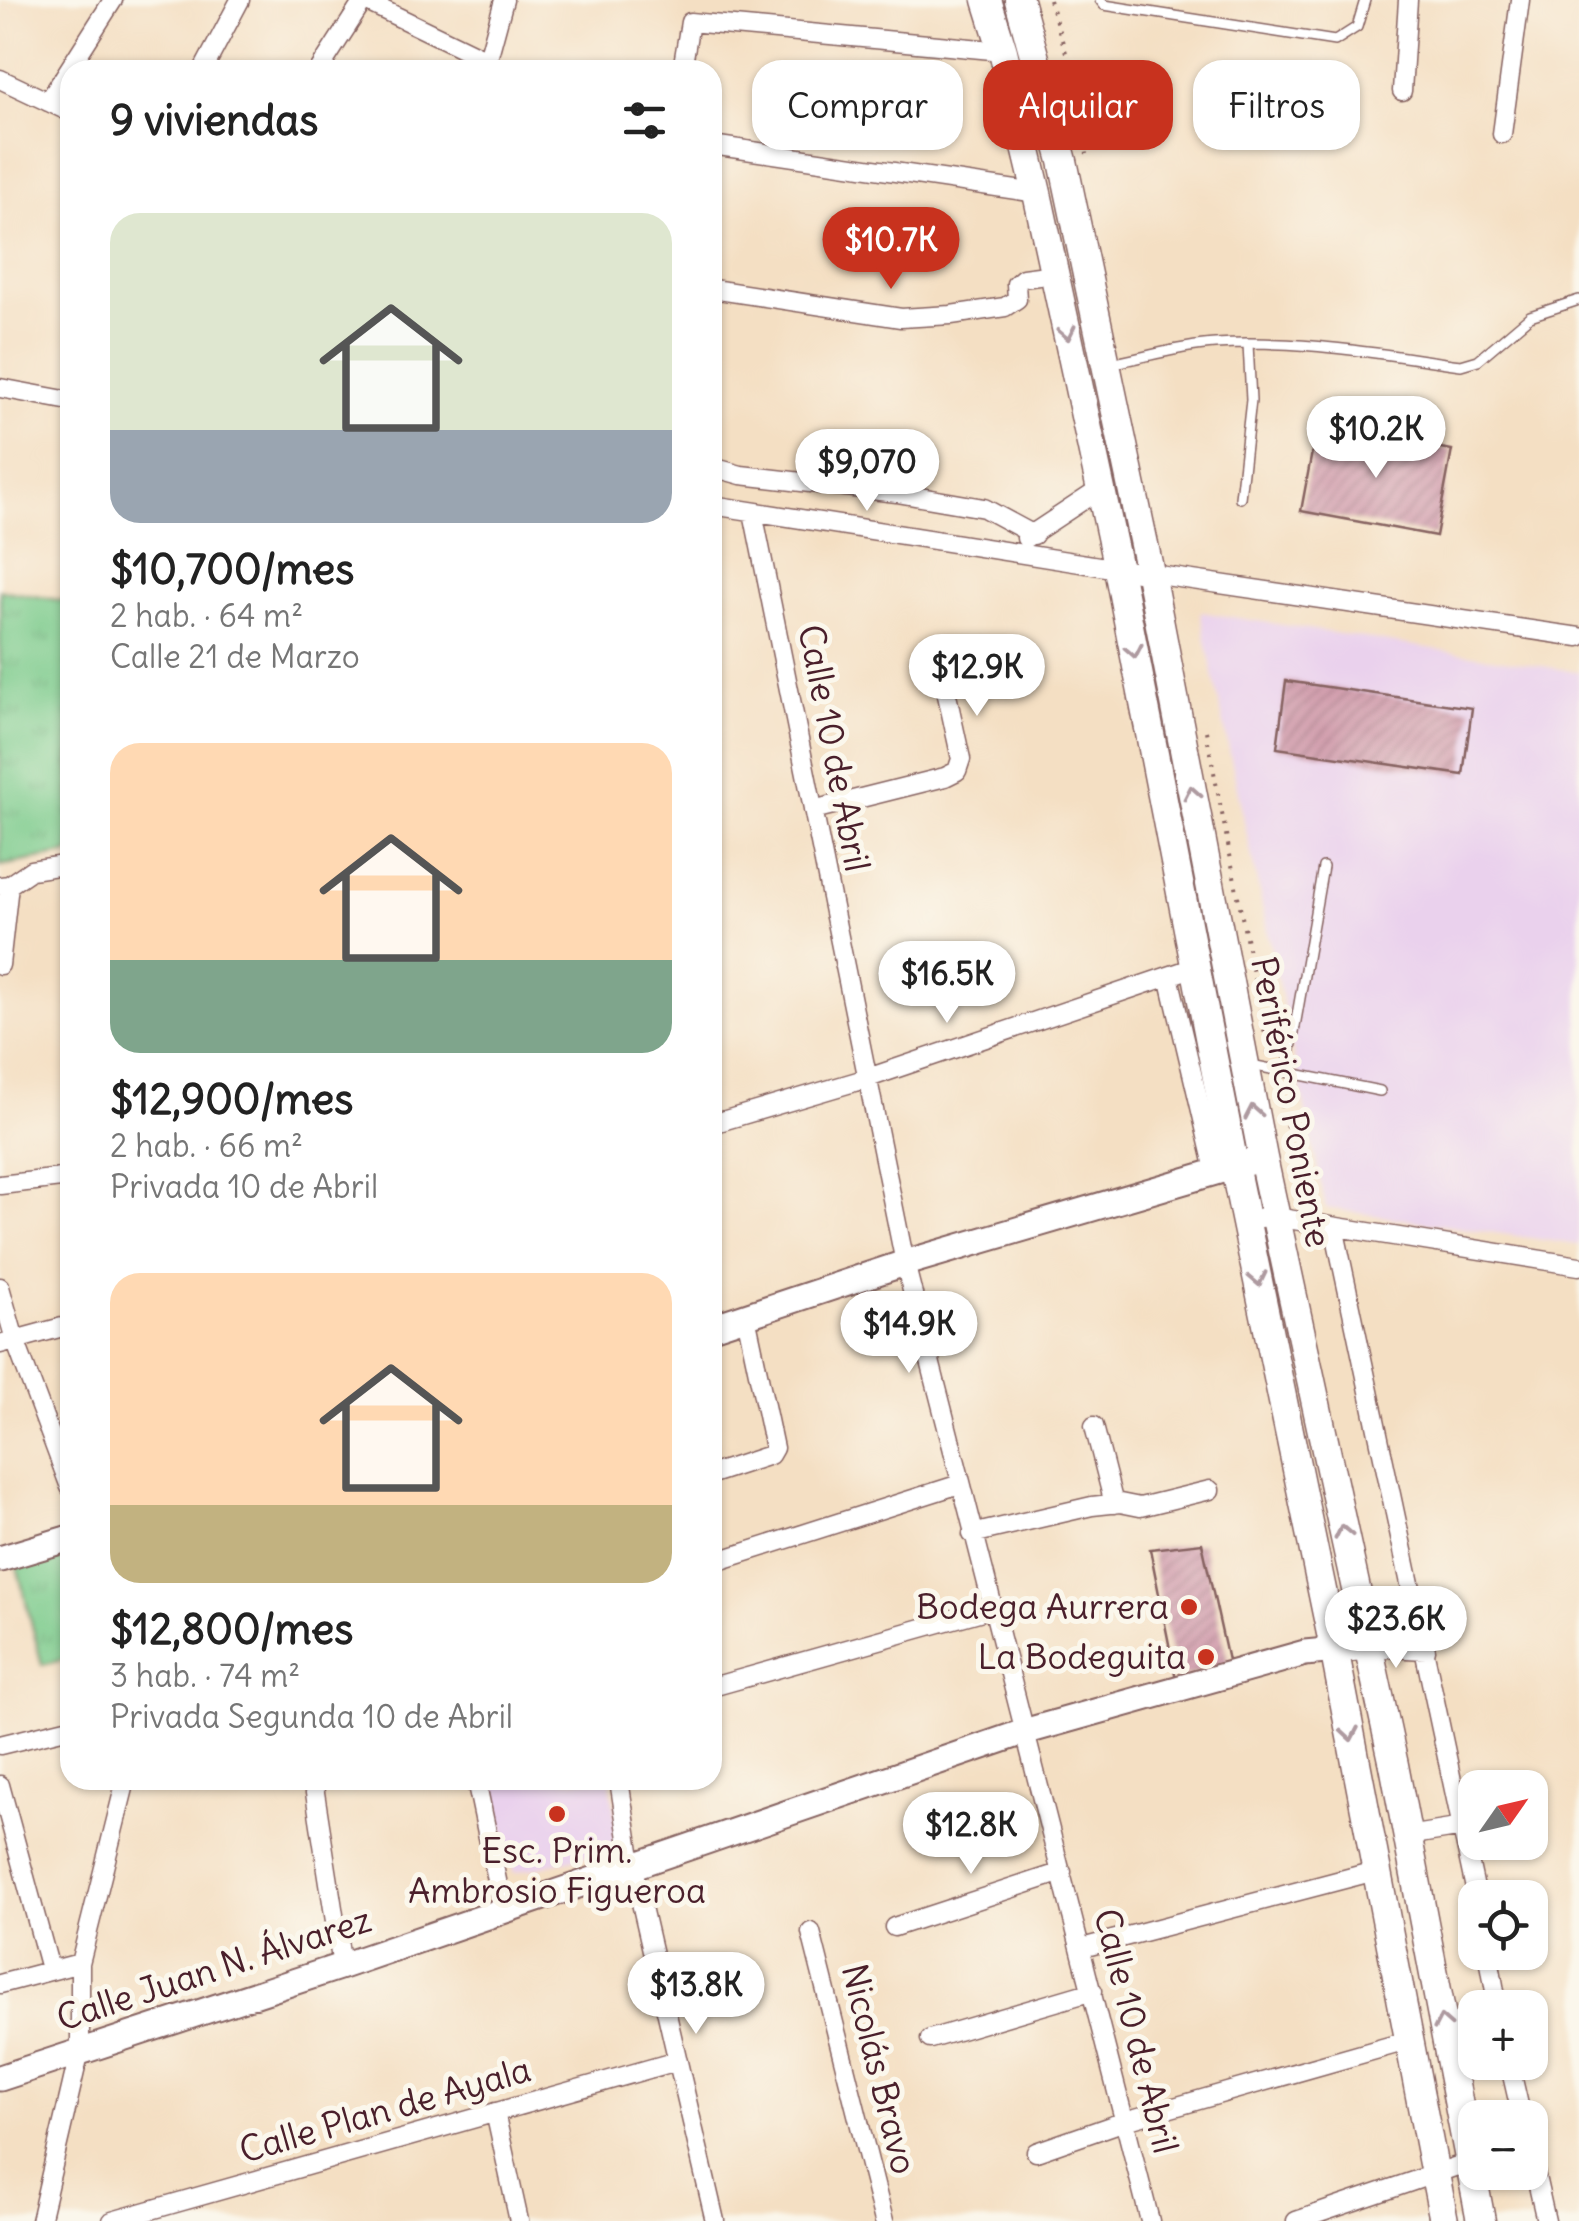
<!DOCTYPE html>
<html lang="es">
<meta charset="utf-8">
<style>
:root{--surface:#fff;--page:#f2f2f2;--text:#222;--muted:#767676;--accent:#c8321e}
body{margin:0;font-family:Delius,sans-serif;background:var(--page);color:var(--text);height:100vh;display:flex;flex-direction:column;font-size:38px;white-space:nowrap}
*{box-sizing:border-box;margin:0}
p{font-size:32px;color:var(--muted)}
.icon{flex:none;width:55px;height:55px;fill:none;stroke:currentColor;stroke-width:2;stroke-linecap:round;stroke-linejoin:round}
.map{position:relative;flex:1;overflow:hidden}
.side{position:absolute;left:60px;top:60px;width:662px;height:1730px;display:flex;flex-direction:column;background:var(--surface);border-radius:30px;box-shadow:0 2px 8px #0004}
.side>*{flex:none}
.top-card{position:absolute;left:752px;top:60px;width:675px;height:90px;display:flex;gap:20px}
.needle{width:65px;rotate:56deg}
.buttons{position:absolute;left:1458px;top:1770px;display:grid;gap:20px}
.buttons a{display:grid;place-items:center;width:90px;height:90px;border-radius:20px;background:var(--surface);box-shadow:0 2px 8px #0004;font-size:50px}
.price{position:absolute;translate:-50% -85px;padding:0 22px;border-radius:35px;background:#fff;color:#222;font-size:32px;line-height:65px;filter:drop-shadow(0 2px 5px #0008)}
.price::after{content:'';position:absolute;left:50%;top:60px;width:30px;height:22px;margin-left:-15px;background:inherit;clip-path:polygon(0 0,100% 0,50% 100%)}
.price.current{background:var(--accent);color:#fff}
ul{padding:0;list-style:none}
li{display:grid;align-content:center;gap:20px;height:530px;padding:0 50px}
li span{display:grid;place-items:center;height:310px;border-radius:30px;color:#555}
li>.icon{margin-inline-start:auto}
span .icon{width:180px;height:180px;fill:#fffc;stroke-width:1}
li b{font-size:42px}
h2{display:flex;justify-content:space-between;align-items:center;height:120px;padding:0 50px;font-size:42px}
.pill{padding:0 35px;border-radius:30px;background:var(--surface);box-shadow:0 2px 8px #0004;font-size:35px;line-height:90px}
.pill.current{background:var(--accent);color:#fff}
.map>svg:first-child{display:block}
.built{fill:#ead1ed}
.grass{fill:url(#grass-tufts);stroke:#62755c;stroke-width:2.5}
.building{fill:url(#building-hatch)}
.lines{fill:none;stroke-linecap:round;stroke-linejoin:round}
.lane-casing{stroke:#866260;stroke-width:12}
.street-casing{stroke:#866260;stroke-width:21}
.secondary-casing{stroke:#866260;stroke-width:29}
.primary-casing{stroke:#866260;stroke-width:31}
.path{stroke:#866260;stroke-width:4;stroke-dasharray:2.5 8;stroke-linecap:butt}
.lane{stroke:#fff;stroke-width:9}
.street{stroke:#fff;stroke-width:18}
.secondary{stroke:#fff;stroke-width:25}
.primary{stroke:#fff;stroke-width:28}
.oneway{stroke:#ae9aa0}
.poi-dot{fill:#c8321e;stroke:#fbf7ec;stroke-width:4}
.labels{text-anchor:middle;stroke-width:10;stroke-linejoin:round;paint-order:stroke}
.street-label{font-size:35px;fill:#4a1f2b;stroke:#fbf7ec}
.poi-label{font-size:35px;fill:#4a1f2b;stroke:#fbf7ec;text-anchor:end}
</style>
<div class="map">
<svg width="1579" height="2221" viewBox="0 0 1579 2221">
<defs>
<pattern id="grass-tufts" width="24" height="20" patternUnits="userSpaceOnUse" patternTransform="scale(2.5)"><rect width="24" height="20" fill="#7bcb8c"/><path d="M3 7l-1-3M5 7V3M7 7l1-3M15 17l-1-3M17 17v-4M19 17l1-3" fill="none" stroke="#6cae79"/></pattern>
<pattern id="building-hatch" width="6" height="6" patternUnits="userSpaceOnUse" patternTransform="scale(2.5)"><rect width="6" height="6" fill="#cc92a5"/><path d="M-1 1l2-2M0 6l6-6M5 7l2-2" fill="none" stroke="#a87787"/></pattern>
</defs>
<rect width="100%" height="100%" fill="#fbf7ec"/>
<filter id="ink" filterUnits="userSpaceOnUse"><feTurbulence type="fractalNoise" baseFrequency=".01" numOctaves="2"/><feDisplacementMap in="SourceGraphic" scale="20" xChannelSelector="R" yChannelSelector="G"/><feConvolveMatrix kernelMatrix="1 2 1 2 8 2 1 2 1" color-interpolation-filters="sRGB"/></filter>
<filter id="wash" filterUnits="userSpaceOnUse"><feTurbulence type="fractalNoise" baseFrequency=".0048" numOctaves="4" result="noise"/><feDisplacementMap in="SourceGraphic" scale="40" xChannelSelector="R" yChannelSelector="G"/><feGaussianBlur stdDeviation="2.25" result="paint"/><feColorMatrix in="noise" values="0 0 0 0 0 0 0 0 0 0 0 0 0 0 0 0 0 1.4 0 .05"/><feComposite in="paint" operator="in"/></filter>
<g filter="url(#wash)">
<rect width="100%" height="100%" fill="#f4dfc3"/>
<path class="built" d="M1200 612 1579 672V1245L1326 1208Z
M491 1780H610L619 1848 514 1873Z"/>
<path class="grass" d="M0 590 70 602V853L0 866Z
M70 1552V1658L42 1665 17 1566Z"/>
<g id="blocks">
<path class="building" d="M1317 425 1452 450 1436 536 1301 511Z
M1286 681 1472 708 1463 775 1277 748Z
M1202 1543 1229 1665 1176 1679 1150 1549Z"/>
</g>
</g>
<g filter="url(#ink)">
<use href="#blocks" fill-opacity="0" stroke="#866260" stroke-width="2.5"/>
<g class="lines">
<g class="lane-casing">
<path id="lane" d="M1100 0 1104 5 1335 41 1357 27 1365 0
M1109 364C1143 358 1179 346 1215 344 1297 339 1380 354 1461 365L1478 360 1530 316 1579 300
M1240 498 1251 400 1248 344
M1251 1065 1380 1091
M1287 1072 1323 867"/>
</g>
<g class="street-casing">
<path id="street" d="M363 0 487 60
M203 70 240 0
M319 70 364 0
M485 70 504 0
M682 70 690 22 1003 51
M0 79 70 112
M1402 91 1408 0
M48 102 113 0
M1502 134 1520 0
M712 145 1037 193
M712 289 901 318 951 315 1005 307 1017 299 1016 284 1023 278 1054 274
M0 388 70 401
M712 467 741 475 897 493 984 508 1034 535
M712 505 1118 569 1579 637
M753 512 905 1263 1150 2221
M1026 538 1100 489
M813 810 945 777 957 771 961 759 940 663
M1 886 9 885 31 870 70 864
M0 965 9 885
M1169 976 1215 1170
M712 1124 868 1078 1195 967
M0 1185 70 1177
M1245 1219 1275 1217 1579 1266
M1334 1227 1477 1898
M0 1287 15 1340 70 1487
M0 1344 70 1325
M1094 1426 1114 1504
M712 1474 770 1455 774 1448 746 1316
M972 1534 1092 1506 1120 1503 1140 1507 1210 1490
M712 1563 960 1484
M1368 1647 1426 1650
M712 1687 993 1608
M0 1745 70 1728
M313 1780 342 1966
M476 1780 503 1909
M619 1780 632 1864 715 2221
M0 1785 50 1969
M1407 1836 1463 1827
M894 1927 1062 1872
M811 1932 884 2221
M1082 1948 1375 1871
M1488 1952 1498 2008
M0 1984 80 1963
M930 2039 1093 1991
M1509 2062 1522 2118
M495 2112 519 2221
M1530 2150 1546 2221
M1036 2152 1125 2121 1407 2041
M40 2221 80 2050V1963L126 1780
M112 2221 677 2061
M1296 2221 1475 2160"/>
</g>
<g class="secondary-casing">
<path id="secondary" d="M712 1327 905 1263 1263 1158
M0 1559 70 1538
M0 2078 342 1966 1027 1731 1305 1653 1368 1647"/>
</g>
<g class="primary-casing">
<path id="primary" d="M987 0 1003 51 1037 193 1118 569 1234 1165 1334 1648 1444 2221
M1019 0 1063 161 1150 573 1263 1158 1394 1765 1481 2221"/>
</g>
<path class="path" d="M1049 0 1072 71 1087 154
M1206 731 1269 1056
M1276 1084 1307 1206
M1467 1912 1473 1942"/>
<use href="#lane" class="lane"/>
<use href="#street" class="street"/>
<use href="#secondary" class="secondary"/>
<use href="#primary" class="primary"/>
</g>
<defs><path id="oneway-chevron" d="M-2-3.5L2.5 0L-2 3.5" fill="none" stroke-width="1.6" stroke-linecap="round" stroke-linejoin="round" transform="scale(2.5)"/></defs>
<g class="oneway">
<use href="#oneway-chevron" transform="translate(1067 333) rotate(78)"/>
<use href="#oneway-chevron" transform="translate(1134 651) rotate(79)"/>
<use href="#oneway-chevron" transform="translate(1192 793) rotate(-101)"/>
<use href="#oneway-chevron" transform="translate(1253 1112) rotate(-101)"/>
<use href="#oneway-chevron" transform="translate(1258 1279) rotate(78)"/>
<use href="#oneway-chevron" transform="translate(1343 1532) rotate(-102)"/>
<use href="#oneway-chevron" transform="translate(1350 1734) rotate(80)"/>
<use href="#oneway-chevron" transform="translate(1442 2022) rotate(-101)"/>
</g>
</g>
<g class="poi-dot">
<circle cx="1189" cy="1607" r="10"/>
<circle cx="1206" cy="1657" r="10"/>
<circle cx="557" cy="1814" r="10"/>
</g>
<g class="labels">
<g class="street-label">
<text transform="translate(834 748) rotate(79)" y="12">Calle 10 de Abril</text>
<text transform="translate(1291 1102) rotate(79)" y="12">Periférico Poniente</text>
<text transform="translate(214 1969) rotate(-18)" y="12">Calle Juan N. Álvarez</text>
<text transform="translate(1136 2031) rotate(76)" y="12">Calle 10 de Abril</text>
<text transform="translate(879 2069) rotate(76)" y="12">Nicolás Bravo</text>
<text transform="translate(385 2110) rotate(-16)" y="12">Calle Plan de Ayala</text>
</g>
<g class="poi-label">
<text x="1169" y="1619">Bodega Aurrera</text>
<text x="1186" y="1669">La Bodeguita</text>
<text x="557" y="1863" text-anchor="middle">Esc. Prim.<tspan x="557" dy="40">Ambrosio Figueroa</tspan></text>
</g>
</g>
</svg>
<div class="buttons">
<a><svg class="needle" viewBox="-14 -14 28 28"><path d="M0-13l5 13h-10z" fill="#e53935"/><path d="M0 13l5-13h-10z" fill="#767676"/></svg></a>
<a><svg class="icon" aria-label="locate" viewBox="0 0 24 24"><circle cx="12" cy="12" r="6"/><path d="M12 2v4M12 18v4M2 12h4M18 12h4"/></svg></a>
<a>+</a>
<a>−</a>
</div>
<b class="price current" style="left:891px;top:292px">$10.7K</b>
<b class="price" style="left:1376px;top:481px">$10.2K</b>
<b class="price" style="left:867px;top:514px">$9,070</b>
<b class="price" style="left:977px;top:719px">$12.9K</b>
<b class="price" style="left:947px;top:1026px">$16.5K</b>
<b class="price" style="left:909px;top:1376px">$14.9K</b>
<b class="price" style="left:1396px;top:1671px">$23.6K</b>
<b class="price" style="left:971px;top:1877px">$12.8K</b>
<b class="price" style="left:696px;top:2037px">$13.8K</b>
<div class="top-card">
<a class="pill">Comprar</a>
<a class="pill current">Alquilar</a>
<a class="pill">Filtros</a>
</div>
<section class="side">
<h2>9 viviendas<svg class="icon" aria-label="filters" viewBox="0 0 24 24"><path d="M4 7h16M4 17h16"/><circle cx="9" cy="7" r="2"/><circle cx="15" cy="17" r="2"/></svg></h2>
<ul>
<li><span style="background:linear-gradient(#dfe7d0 70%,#9aa5b1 0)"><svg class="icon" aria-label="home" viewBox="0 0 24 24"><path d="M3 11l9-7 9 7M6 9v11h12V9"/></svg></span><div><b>$10,700/mes</b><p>2 hab. · 64 m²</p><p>Calle 21 de Marzo</p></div></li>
<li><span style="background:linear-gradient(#ffd9b3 70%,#7fa58c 0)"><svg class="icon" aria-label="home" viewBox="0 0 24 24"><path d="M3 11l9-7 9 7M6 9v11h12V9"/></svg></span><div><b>$12,900/mes</b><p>2 hab. · 66 m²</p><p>Privada 10 de Abril</p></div></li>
<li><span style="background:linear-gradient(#ffd9b3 75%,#c2b280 0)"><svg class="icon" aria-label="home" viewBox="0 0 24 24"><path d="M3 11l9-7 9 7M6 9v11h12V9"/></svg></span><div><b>$12,800/mes</b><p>3 hab. · 74 m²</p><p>Privada Segunda 10 de Abril</p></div></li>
</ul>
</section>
</div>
